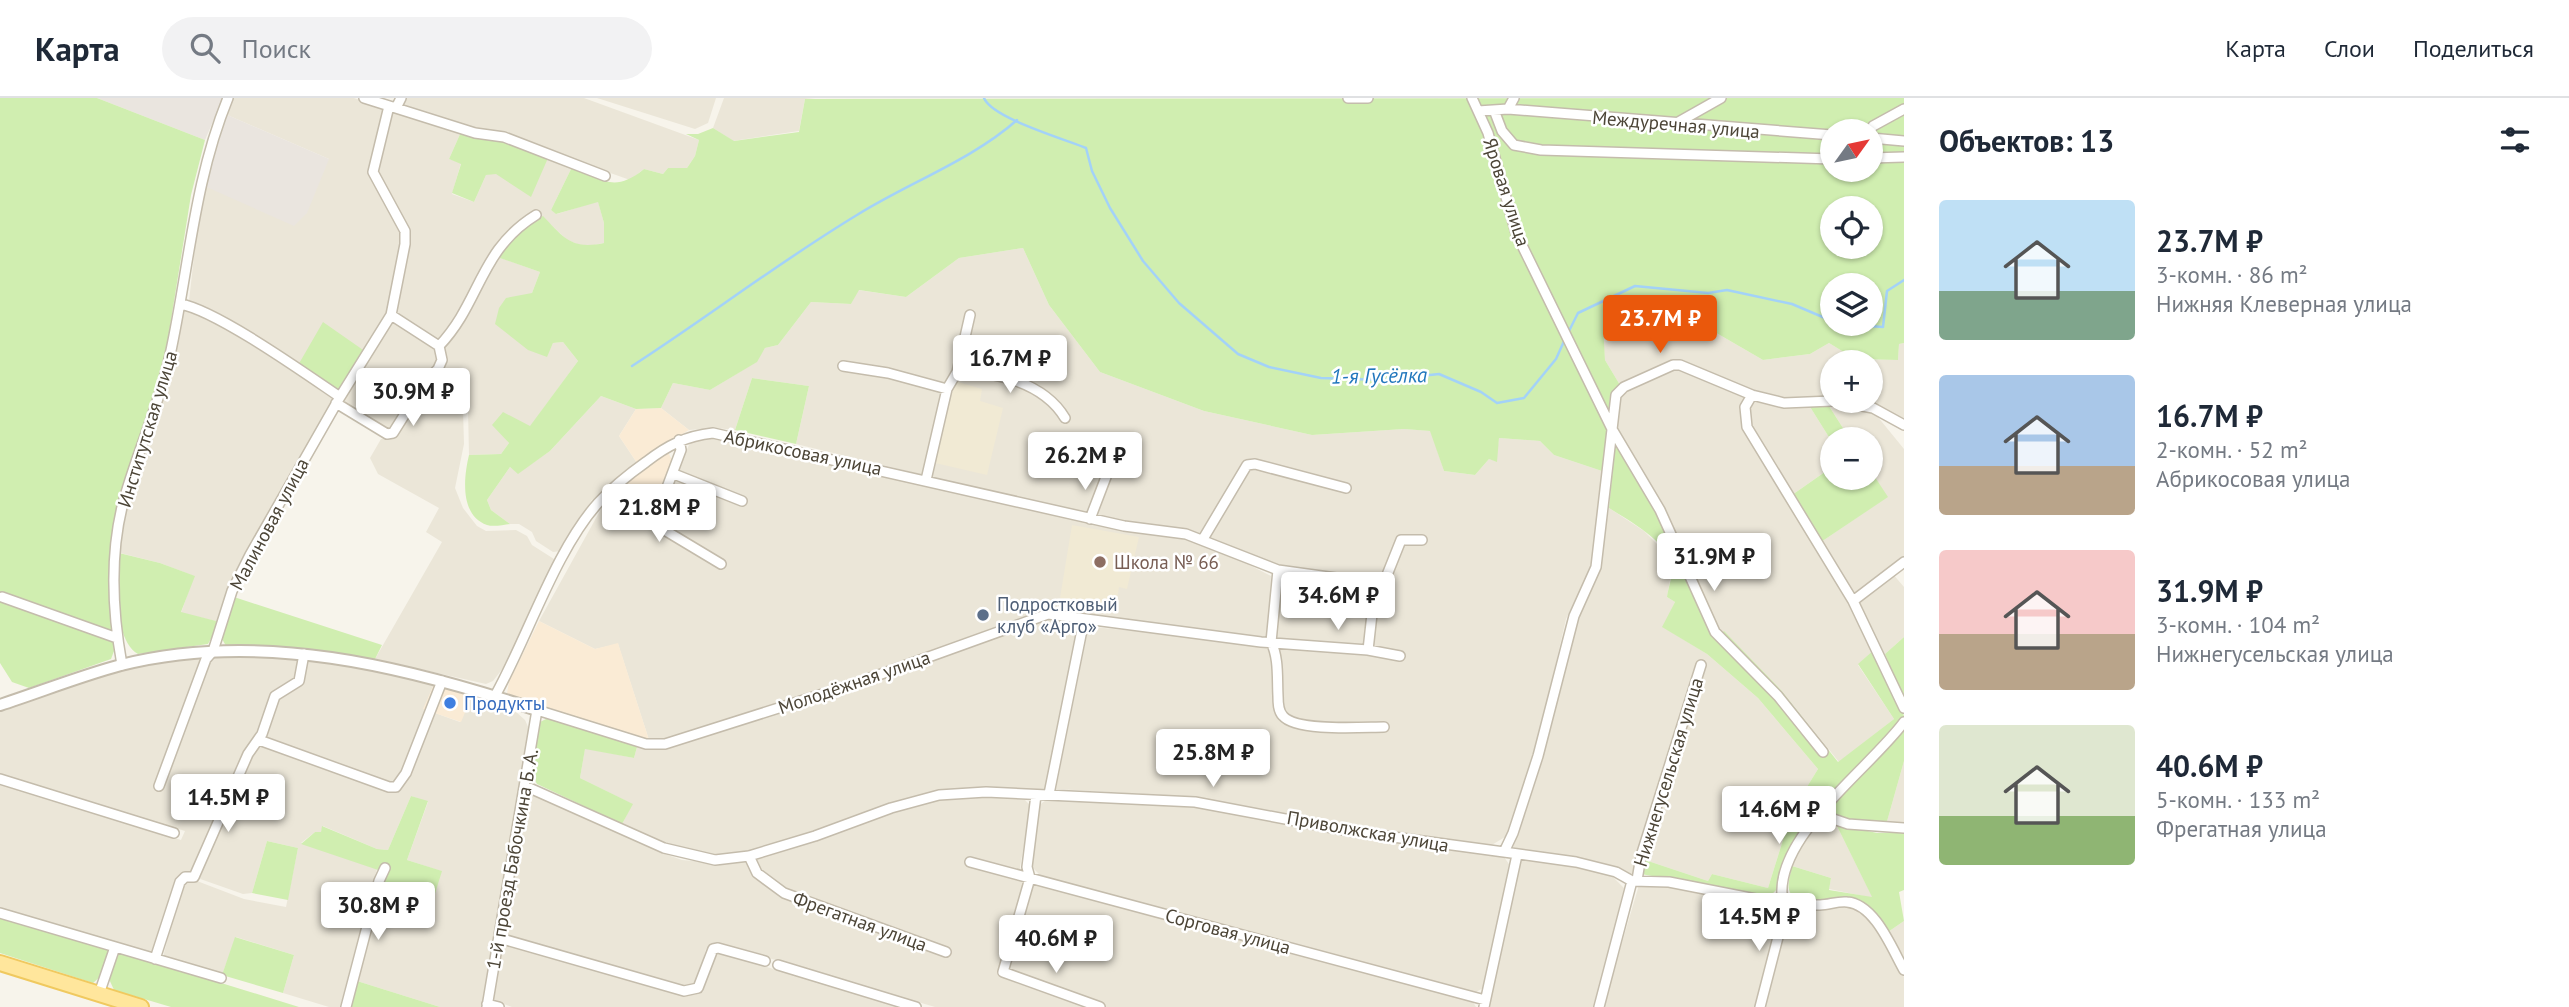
<!DOCTYPE html>
<html lang="ru">
<meta charset="utf-8">
<style>
:root{--surface:#fff;--page:#f2f2f3;--text:#1f2937;--muted:#747a83;--line:#e0e1e3;--accent:#ea580c}
body{margin:0;font-family:"PT Sans",sans-serif;background:var(--page);color:var(--text);height:100vh;display:flex;flex-direction:column;font-size:26px;white-space:nowrap}
*{box-sizing:border-box;margin:0}
p{font-size:23px;color:var(--muted)}
.icon{flex:none;width:38px;height:38px;fill:none;stroke:currentColor;stroke-width:2;stroke-linecap:round;stroke-linejoin:round}
.map{position:relative;flex:1;overflow:hidden}
.details{display:flex;flex-direction:column;background:var(--surface);width:665px}
.details>*{flex:none}
.needle{width:46px;rotate:57deg}
.tools{position:absolute;left:1820px;top:21px;display:grid;gap:14px}
.tools a{display:grid;place-items:center;width:63px;height:63px;border-radius:50%;background:var(--surface);box-shadow:0 2px 5px #0004;font-size:35px}
.price{position:absolute;translate:-50% -60px;padding:0 16px;border-radius:7px;background:#fff;color:#222;font-size:23px;line-height:46px;filter:drop-shadow(0 2px 4px #0008)}
.price::after{content:'';position:absolute;left:50%;top:42px;width:21px;height:16px;margin-left:-10px;background:inherit;clip-path:polygon(0 0,100% 0,50% 100%)}
.price.active{background:var(--accent);color:#fff}
ul{padding:0;list-style:none}
li{display:flex;align-items:center;gap:21px;height:175px;padding:0 35px}
li span{display:grid;place-items:center;flex:none;width:196px;height:140px;border-radius:7px;color:#555}
li>.icon{margin-inline-start:auto}
span .icon{width:84px;height:84px;fill:#fffc;stroke-width:1}
li b{font-size:30px}
h2{display:flex;justify-content:space-between;align-items:center;height:84px;padding:0 35px;font-size:30px}
header{display:flex;align-items:center;gap:42px;box-sizing:border-box;height:98px;padding:0 35px;background:var(--surface);border-bottom:2px solid var(--line)}
header strong{font-size:33px}
nav{display:flex;gap:38px;margin-inline-start:auto;font-size:24px}
.search{width:490px;height:63px;background:var(--page);display:flex;align-items:center;gap:18px;box-sizing:border-box;padding:0 24px;border-radius:38px;color:var(--muted);font-size:26px}
main{display:flex;flex:1;min-height:0}
.map>svg:first-child{display:block}
.residential{fill:#ebe6d8}
.commercial{fill:#faebd5}
.industrial{fill:#eae5df}
.education{fill:#f1ead4}
.green{fill:#d0eeb0;fill-rule:evenodd}
.lines{fill:none;stroke-linecap:round;stroke-linejoin:round}
.stream{stroke:#a3d2f8;stroke-width:2.5}
.minor-casing{stroke:#c4bcac;stroke-width:12}
.tertiary-casing{stroke:#c4bcac;stroke-width:14}
.primary-casing{stroke:#f0c95f;stroke-width:18}
.minor{stroke:#fff;stroke-width:9}
.tertiary{stroke:#fff;stroke-width:10}
.primary{stroke:#ffe69c;stroke-width:14}
.education-dot{fill:#8d6e63;stroke:#fff;stroke-width:2.5}
.service-dot{fill:#5c6f8a;stroke:#fff;stroke-width:2.5}
.shop-dot{fill:#3f7fe0;stroke:#fff;stroke-width:2.5}
.labels{text-anchor:middle;stroke-width:5;stroke-linejoin:round;paint-order:stroke}
.street-label{font-size:19px;fill:#4c4537;stroke:#fff}
.education-label{font-size:19px;fill:#785e54;stroke:#fff;text-anchor:start}
.service-label{font-size:19px;fill:#4e5e75;stroke:#fff;text-anchor:start}
.shop-label{font-size:19px;fill:#366cbe;stroke:#fff;text-anchor:start}
.water-label{font-size:21px;font-style:italic;fill:#2277bd;stroke:#fff}
</style>
<header>
<strong>Карта</strong>
<div class="search"><svg class="icon" aria-label="search" viewBox="0 0 24 24"><circle cx="10" cy="10" r="6"/><path d="M15 15l6 6"/></svg>Поиск</div>
<nav><a>Карта</a><a>Слои</a><a>Поделиться</a></nav>
</header>
<main>
<div class="map">
<svg width="1904" height="909" viewBox="0 0 1904 909">
<rect width="100%" height="100%" fill="#f7f4eb"/>
<path class="residential" d="M232 0H354L385 11 372 63 402 135V146L391 211 366 254 297 269 189 203 202 87 329 61 225 16Z
M404 0H584L699 42 695 58 687 70H668L663 76 644 71 630 82 504 37 476 33 406 10Z
M597 0H716L708 25 695 31Z
M724 0H815L805 1 799 33 733 43 713 30Z
M392 11 461 34 449 61 461 65 452 96 474 104 486 77 548 60 572 69 551 112 557 116 598 103 604 125V145L585 149 567 142 543 119 498 159 540 174 532 195 546 259 553 245 563 244 578 263 530 329 493 326 509 345 501 356 469 357 468 310 463 292 443 268 444 253 395 214 404 122 381 87 377 74Z
M1023 150 1049 207 1100 274 1204 313 1312 337 1404 331 1431 333 1444 373 1475 377 1489 361 1496 363 1499 340 1540 343 1554 357 1605 374 1592 468 1566 521 1535 656 1511 732 1505 739 1490 748 1351 728 1196 699 1056 691 1088 532 1094 529 1269 547 1282 475 1280 467 1197 436 1097 419 796 346 809 288 752 280 735 332 716 330 689 332 661 310 673 285 710 292 756 264 765 250 778 247 811 204 851 206 858 192 906 199 959 160Z
M194 210 334 300 220 524 181 515 194 478 160 465 120 455 126 412 174 266 182 216 185 211Z
M1656 217 1694 222 1763 262 1810 256 1829 245 1855 261 1898 262 1899 246 1904 245V324L1850 303H1871V264H1832V300L1785 301 1754 294 1681 263 1620 287 1605 262 1602 227Z
M392 222 437 251 440 263 389 333 343 305 342 301Z
M1680 270 1744 297 1741 319 1744 331 1852 507 1875 551 1858 567 1894 621 1839 664 1781 592 1724 534 1715 542 1711 536 1655 413 1615 347 1619 299 1626 292Z
M434 279 452 286 463 312 464 346 455 390 463 410 477 428 486 433 516 432 527 438 532 447 554 461 555 466 507 565 493 583 486 586 375 561 442 444 426 434 439 410 378 376 370 360 381 341 391 340 427 286Z
M601 298 636 311 619 338 637 365 591 403 562 453 553 454 536 443 532 434 519 426H510L491 412 487 402 510 369 518 375 550 353Z
M1761 302 1807 304 1832 344V369L1792 397 1749 327 1748 309 1753 303Z
M1827 305 1873 313 1904 351V461L1855 495H1851L1821 444 1887 399 1871 373V341H1850Z
M711 339 1123 433H1144L1210 447 1271 478 1269 536 1261 542 1048 513 847 584 667 642H649L618 546 595 551 539 523 601 411 616 395 647 402 667 395 689 347 694 342Z
M1609 410 1644 433 1662 451 1672 470 1667 499 1675 504 1663 529 1707 556 1758 600 1818 671 1792 713 1768 790 1712 776 1708 783 1639 760 1634 778H1630L1513 749 1542 659 1579 520 1599 470Z
M1892 475 1904 489V539L1885 556 1858 508 1859 503Z
M1048 519 1080 525 1045 691 939 693 815 734 747 753 715 758 666 747 622 726 632 706 580 680 585 650 634 660 637 649 645 650Z
M199 557 203 560 189 601 197 598 210 562 214 558 311 560 434 586 424 611 460 624 472 598 515 613 525 622 529 631 483 909H440L357 883 375 813 425 828 441 773 407 762 428 704 411 698 388 752 377 751 323 728 321 734H315L301 745 377 771 340 909H329L283 895 294 857 236 839 222 877 163 859 182 784 187 781 197 783 244 801 286 809 298 750 267 743 252 795 243 796 186 776 177 783 154 853 149 855 0 812V685L181 742 185 733 0 678V611L129 568Z
M1904 663V726L1886 727Z
M533 697 662 755 682 762 716 765 765 758 817 743 892 714 940 702 986 698 1025 702 1031 708 1020 769 1024 785 1000 866V877L1086 909H935L718 845 706 851 695 888 688 890 510 839 503 833 525 704 528 698Z
M1049 700 1195 708 1350 736 1504 759 1509 766 1485 889 1476 894 1041 778 1031 768 1038 708Z
M1824 724 1836 726 1873 800 1829 791 1831 780 1792 768 1796 753 1809 733Z
M1521 761 1576 768 1613 779 1624 790 1595 909H1489L1518 762Z
M1040 784 1473 904 1476 909H1106L1008 872 1031 788Z
M1639 787 1669 788 1777 808 1781 815 1755 909H1603Z
M1847 806 1867 817 1882 839 1904 879V909H1762L1787 809 1823 810Z
M1904 823V868L1888 834Z
M506 846 693 897 703 894 713 856 718 854 898 909H512L493 902 503 847Z"/>
<path class="commercial" d="M661 310 689 332 637 365 619 338 636 311Z
M661 356H669L674 366 664 388 654 392 628 390 626 385Z
M539 523 595 551 618 545 649 642 514 601 507 595 509 584Z
M434 586 472 598 461 624 423 611Z"/>
<path class="industrial" d="M97 0H223L205 42Z
M225 16 329 61 307 115 294 128 202 87Z"/>
<path class="education" d="M955 283 982 291 980 303 1003 310 987 377 935 365Z
M1072 427 1139 439 1127 491 1119 489 1115 513 1060 500Z"/>
<path class="green" d="M0 0H97L205 42 191 97 164 266 118 408 109 479 114 553 111 561 29 590 12 584 0 565Z
M1904 0V245L1899 246 1898 262 1855 261 1829 245 1810 256 1763 262 1694 222 1656 217 1603 227 1605 262 1620 287 1610 298 1605 374 1554 357 1540 343 1499 340 1497 364 1489 361 1475 377 1444 373 1430 333 1404 331 1312 337 1204 313 1100 274 1049 207 1023 150 959 160 906 199 859 192 851 206 811 204 778 247 765 250 757 264 710 292 673 285 661 310 636 311 601 298 550 353 518 376 510 369 487 402 491 412 510 426C503 427 493 429 487 427 459 417 464 378 469 357L501 356 509 345 492 327 503 314 530 328 578 263 563 244 553 245 547 259 528 252 495 226 499 210 506 200 532 195 540 174 497 159 517 132 543 118C564 140 572 152 604 145V125L598 104 556 116 551 112 572 69C602 82 615 95 644 71L663 76 668 70H687L695 58 699 42 686 36H698L713 30 734 43 799 34 805 1ZM1832 33H1871V72H1832ZM1832 110H1871V149H1832ZM1832 187H1871V226H1832Z
M461 34 503 42 548 60 531 99 496 76 486 77 474 104 452 95 461 66 449 61Z
M323 224 366 254 338 292 297 269Z
M752 280 809 288 796 346 735 332Z
M1807 304 1827 305 1850 341 1832 344Z
M1615 347H1618L1655 413 1711 536 1715 541 1724 533 1781 592 1838 664 1894 621 1858 566 1875 551 1901 610 1904 618 1897 631C1870 660 1815 707 1798 739 1788 756 1786 793 1766 799L1641 776 1642 761 1708 783 1712 776 1768 790 1792 713 1818 671 1758 600 1707 556 1662 529 1675 504 1667 499C1668 491 1672 480 1672 471 1669 443 1629 423 1609 410Z
M1832 369V380H1871V373L1888 399 1821 444 1792 397Z
M119 455 160 465 195 478 181 514 220 524 208 546 138 556C113 542 117 481 119 455Z
M234 499 382 547 375 561 293 549 226 548 221 539Z
M1904 539V601L1885 556Z
M548 620 637 649 634 660 585 651 580 680 633 706 622 726 537 686 530 673 540 624Z
M1904 631V663L1886 727 1852 723 1836 716 1833 709 1846 691Z
M411 698 428 703 407 762 442 773 425 828 375 813 387 775 301 746 315 734H321L322 728 377 751 388 752Z
M1836 726 1877 735 1904 734V792L1899 794 1904 823 1888 834 1871 813 1795 800C1784 792 1790 780 1792 768L1831 780 1829 792 1872 799Z
M267 743 298 750 288 802 252 795Z
M0 819 106 849 110 856 101 878 93 885 0 855Z
M235 839 294 857 283 895 222 877Z
M119 855H124L299 909H171L114 892 109 881Z
M357 883 440 909H351Z"/>
<g class="lines">
<path class="stream" d="M984 0C992 20 1064 41 1086 50L1092 73 1110 110 1143 163 1179 205 1238 256 1269 269 1321 280 1384 282 1439 276 1481 294 1497 305 1524 300 1556 261 1565 241
M1838 226 1883 229 1887 193 1904 182
M1568 235 1578 215 1635 188 1708 195 1727 192 1792 206 1832 223
M632 268C708 219 779 164 857 117 908 85 972 62 1017 22"/>
<g class="minor-casing">
<path id="minor" d="M364 0 475 35 504 39 605 78
M1348 0H1368
M1472 0 1488 35 1516 135 1612 331 1660 412 1715 534 1778 598 1823 654
M396 10 401 0
M1508 11 1514 0
M1494 12 1502 33 1514 47 1541 52 1832 61
M1478 13 1508 11 1832 37
M1675 26 1721 0
M1870 33 1873 28 1904 11
M1871 40 1904 43
M1871 60 1904 59
M180 206C216 212 306 276 340 299
M439 248C481 204 479 152 536 117
M843 268 888 275 947 291
M957 274C996 273 1044 285 1065 320
M1752 297 1745 309 1747 329 1853 503 1904 610
M1836 303 1873 310 1904 327
M336 305 387 336 393 335 425 284 438 271 442 262 439 248 391 217
M674 376 742 403
M926 382 947 291 957 274 970 217
M615 389C629 400 651 397 666 392L681 352 679 342
M651 397 650 419 656 427 721 466
M1090 421 1106 379
M1203 441 1247 367 1255 366 1346 390
M2 499 117 540
M1853 503 1904 464
M1271 544C1279 560 1277 580 1278 598 1278 604 1278 613 1283 618 1296 634 1364 629 1384 629
M1271 544 1278 472
M1368 552 1375 489 1385 482 1401 442H1422
M122 567C113 517 110 459 122 409 135 358 159 309 170 257 189 170 194 83 228 0
M495 598C527 541 555 453 598 405 612 390 629 376 646 364 668 347 686 338 713 335L1124 428 1186 436 1278 472 1358 483 1375 489
M259 642 389 689H396L406 675 442 583
M0 681 174 735
M159 688 206 561 213 553 232 493 250 457 340 299 391 217 405 146V133L373 74 389 8
M525 688 664 750 715 762 749 758 815 738 891 710 939 697 986 694 1195 704 1349 733 1504 754 1513 735 1538 658 1574 518 1596 469 1616 297 1624 289 1673 267H1680L1752 297 1784 305 1832 303
M1049 696 1084 522
M1036 697 1027 769 1030 780 1003 874 1100 909
M1819 716 1848 726 1904 730
M1504 754 1576 764 1616 774 1632 783 1669 784 1766 803C1784 801 1801 808 1820 807 1829 807 1837 803 1847 804 1875 806 1892 851 1904 872
M749 758 757 775 784 795 946 854
M970 764 1485 902
M1637 782 1641 758 1701 567
M0 815 221 880
M499 840 684 893 698 890 713 851 718 850 765 863
M155 861 180 784 185 779H194L248 656 262 636 275 598 299 583 304 556
M778 867 916 909
M99 896 115 849
M487 906 499 909
M346 909 379 783 385 770
M487 909 537 612 646 646H665L848 588 1048 516 1261 544 1368 552 1400 558
M1484 909 1517 757
M1599 909 1632 783
M1760 909 1785 812C1762 747 1870 671 1904 624"/>
</g>
<g class="tertiary-casing">
<path id="tertiary" d="M0 607C40 594 80 578 121 567 260 532 404 568 537 612"/>
</g>
<g class="primary-casing">
<path id="primary" d="M0 865 141 909"/>
</g>
<use href="#minor" class="minor"/>
<use href="#tertiary" class="tertiary"/>
<use href="#primary" class="primary"/>
</g>
<circle class="education-dot" cx="1100" cy="464" r="7"/>
<circle class="service-dot" cx="983" cy="517" r="7"/>
<circle class="shop-dot" cx="450" cy="605" r="7"/>
<g class="labels">
<g class="street-label">
<text transform="translate(1676 26) rotate(5)" y="7">Междуречная улица</text>
<text transform="translate(1507 94) rotate(72)" y="7">Яровая улица</text>
<text transform="translate(147 331) rotate(-73)" y="7">Институтская улица</text>
<text transform="translate(803 354) rotate(12)" y="7">Абрикосовая улица</text>
<text transform="translate(269 426) rotate(-62)" y="7">Малиновая улица</text>
<text transform="translate(854 584) rotate(-19)" y="7">Молодёжная улица</text>
<text transform="translate(1668 674) rotate(-73)" y="7">Нижнегусельская улица</text>
<text transform="translate(1368 733) rotate(10)" y="7">Приволжская улица</text>
<text transform="translate(512 761) rotate(-80)" y="7">1-й проезд Бабочкина Б. А.</text>
<text transform="translate(860 823) rotate(20)" y="7">Фрегатная улица</text>
<text transform="translate(1228 833) rotate(15)" y="7">Сорговая улица</text>
</g>
<g class="education-label">
<text x="1114" y="471">Школа № 66</text>
</g>
<g class="service-label">
<text x="997" y="513">Подростковый<tspan x="997" dy="22">клуб «Арго»</tspan></text>
</g>
<g class="shop-label">
<text x="464" y="612">Продукты</text>
</g>
<g class="water-label">
<text transform="translate(1379 278) rotate(-1)" y="7">1-я Гусёлка</text>
</g>
</g>
</svg>
<div class="tools">
<a><svg class="needle" viewBox="-14 -14 28 28"><path d="M0-13l5 13h-10z" fill="#e53935"/><path d="M0 13l5-13h-10z" fill="#747a83"/></svg></a>
<a><svg class="icon" aria-label="locate" viewBox="0 0 24 24"><circle cx="12" cy="12" r="6"/><path d="M12 2v4M12 18v4M2 12h4M18 12h4"/></svg></a>
<a><svg class="icon" aria-label="layers" viewBox="0 0 24 24"><path d="M12 4l9 5-9 5-9-5zM3 14l9 5 9-5"/></svg></a>
<a>+</a>
<a>−</a>
</div>
<b class="price active" style="left:1660px;top:257px">23.7M ₽</b>
<b class="price" style="left:1010px;top:297px">16.7M ₽</b>
<b class="price" style="left:413px;top:330px">30.9M ₽</b>
<b class="price" style="left:1085px;top:394px">26.2M ₽</b>
<b class="price" style="left:659px;top:446px">21.8M ₽</b>
<b class="price" style="left:1714px;top:495px">31.9M ₽</b>
<b class="price" style="left:1338px;top:534px">34.6M ₽</b>
<b class="price" style="left:1213px;top:691px">25.8M ₽</b>
<b class="price" style="left:228px;top:736px">14.5M ₽</b>
<b class="price" style="left:1779px;top:748px">14.6M ₽</b>
<b class="price" style="left:378px;top:844px">30.8M ₽</b>
<b class="price" style="left:1759px;top:855px">14.5M ₽</b>
<b class="price" style="left:1056px;top:877px">40.6M ₽</b>
</div>
<section class="details">
<h2>Объектов: 13<svg class="icon" aria-label="filters" viewBox="0 0 24 24"><path d="M4 7h16M4 17h16"/><circle cx="9" cy="7" r="2"/><circle cx="15" cy="17" r="2"/></svg></h2>
<ul>
<li><span style="background:linear-gradient(#bfe0f5 65%,#7fa58c 0)"><svg class="icon" aria-label="home" viewBox="0 0 24 24"><path d="M3 11l9-7 9 7M6 9v11h12V9"/></svg></span><div><b>23.7M ₽</b><p>3-комн. · 86 m²</p><p>Нижняя Клеверная улица</p></div></li>
<li><span style="background:linear-gradient(#a9c7e8 65%,#b9a48a 0)"><svg class="icon" aria-label="home" viewBox="0 0 24 24"><path d="M3 11l9-7 9 7M6 9v11h12V9"/></svg></span><div><b>16.7M ₽</b><p>2-комн. · 52 m²</p><p>Абрикосовая улица</p></div></li>
<li><span style="background:linear-gradient(#f6c9c9 60%,#b9a48a 0)"><svg class="icon" aria-label="home" viewBox="0 0 24 24"><path d="M3 11l9-7 9 7M6 9v11h12V9"/></svg></span><div><b>31.9M ₽</b><p>3-комн. · 104 m²</p><p>Нижнегусельская улица</p></div></li>
<li><span style="background:linear-gradient(#dfe7d0 65%,#8fb573 0)"><svg class="icon" aria-label="home" viewBox="0 0 24 24"><path d="M3 11l9-7 9 7M6 9v11h12V9"/></svg></span><div><b>40.6M ₽</b><p>5-комн. · 133 m²</p><p>Фрегатная улица</p></div></li>
</ul>
</section>
</main>
